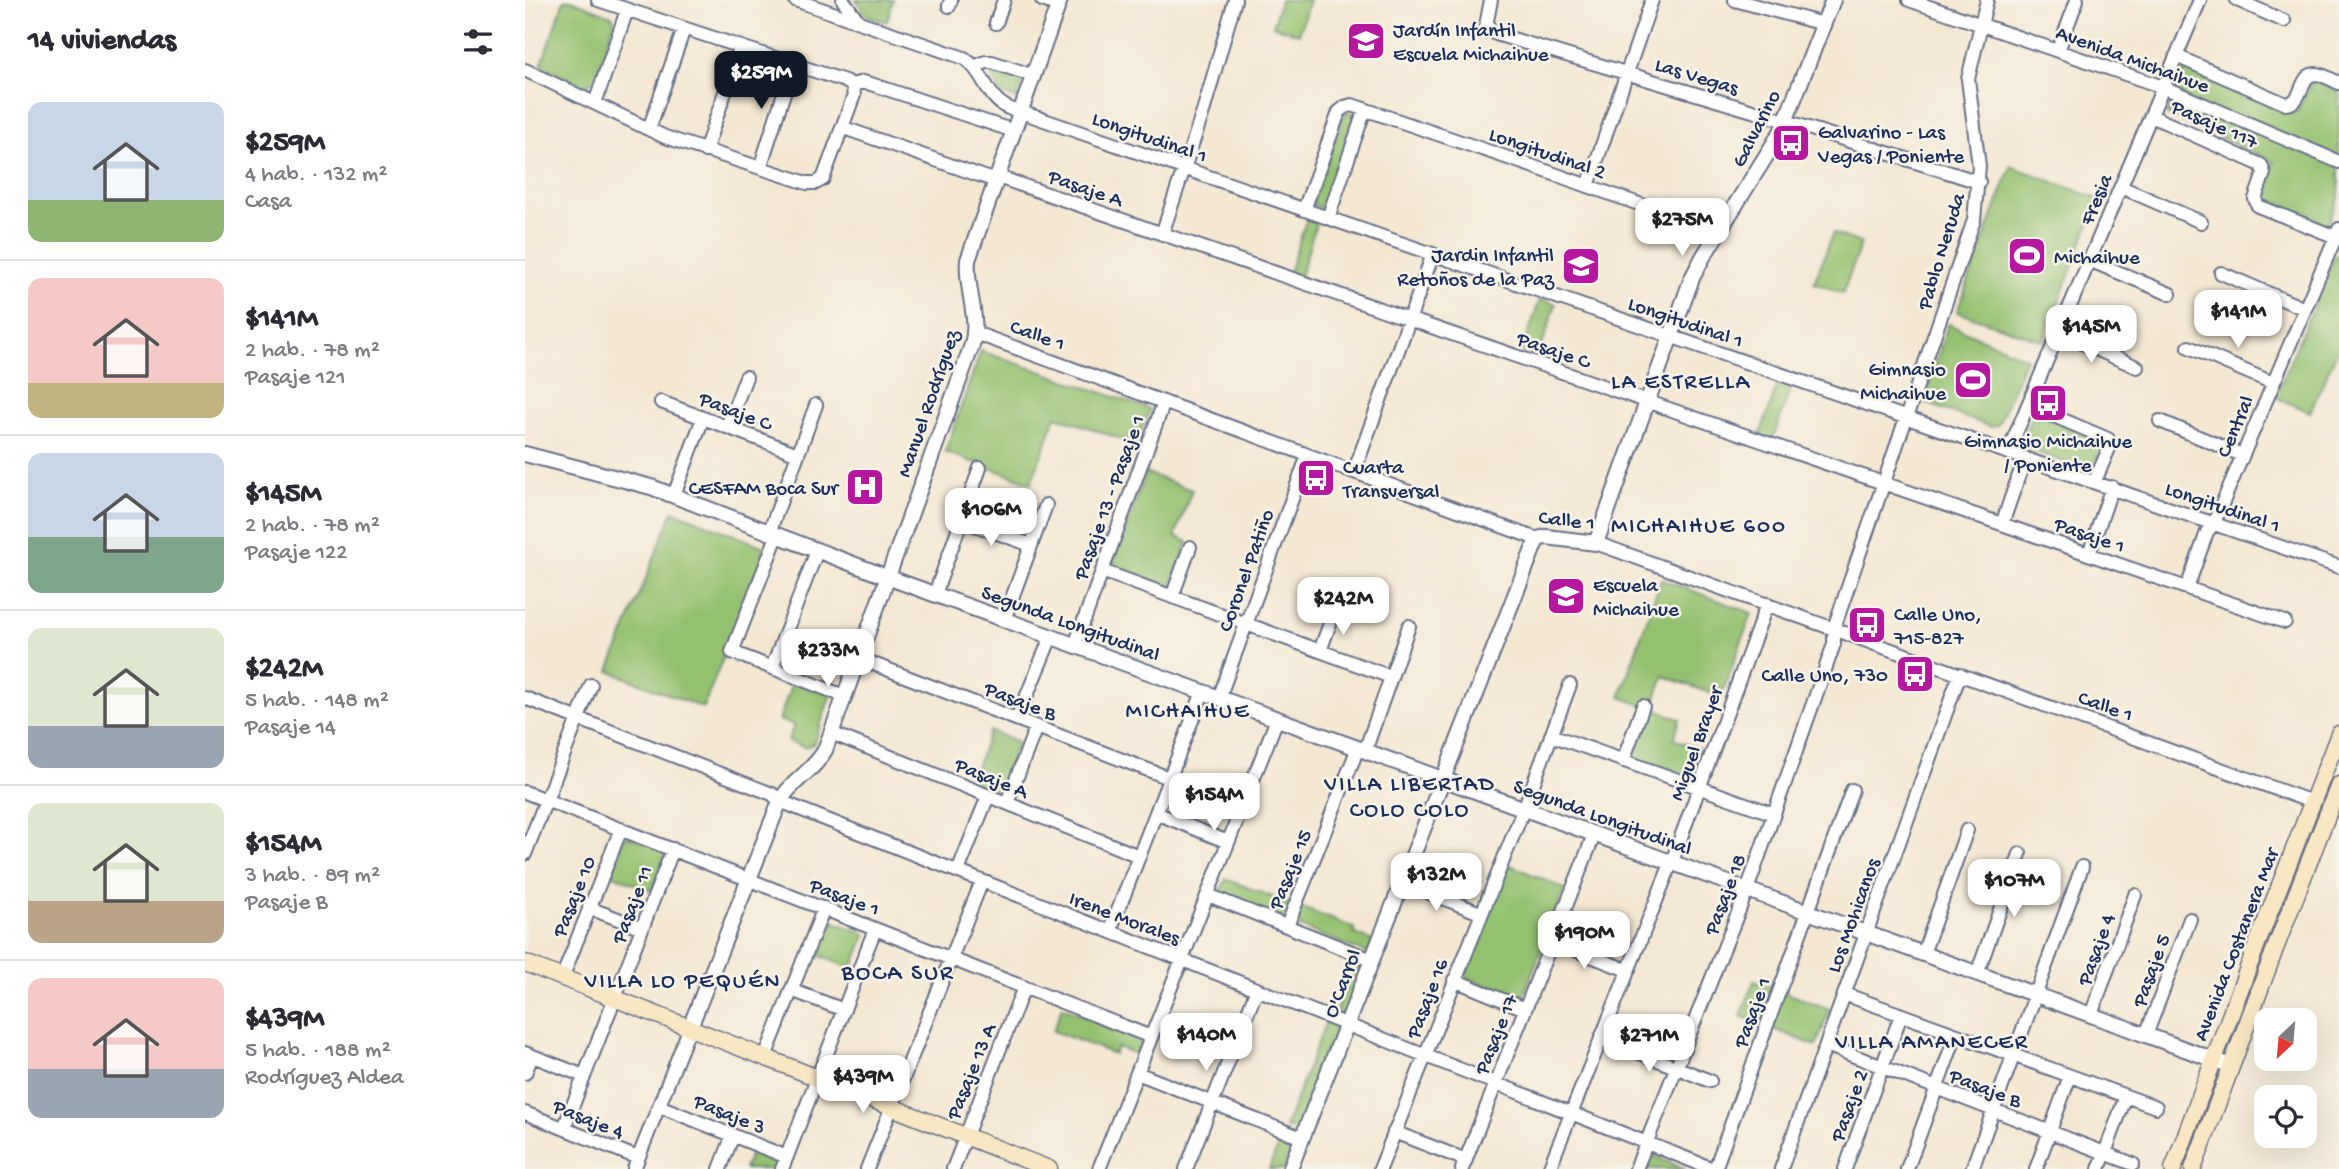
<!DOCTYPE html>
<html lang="es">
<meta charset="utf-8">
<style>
:root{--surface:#fff;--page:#f7f7f7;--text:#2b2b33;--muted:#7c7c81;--line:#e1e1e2;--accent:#111827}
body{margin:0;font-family:"Gochi Hand",sans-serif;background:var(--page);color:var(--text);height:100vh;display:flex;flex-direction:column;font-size:26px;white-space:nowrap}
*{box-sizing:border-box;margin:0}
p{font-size:23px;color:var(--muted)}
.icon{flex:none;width:38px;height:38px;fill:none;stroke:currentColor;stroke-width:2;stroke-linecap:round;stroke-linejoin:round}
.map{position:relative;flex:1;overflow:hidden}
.drawer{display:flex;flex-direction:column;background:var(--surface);width:525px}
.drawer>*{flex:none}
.needle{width:46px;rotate:206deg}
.fabs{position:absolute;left:1729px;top:1008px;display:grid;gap:14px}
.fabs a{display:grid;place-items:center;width:63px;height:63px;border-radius:14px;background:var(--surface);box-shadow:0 7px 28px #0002;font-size:35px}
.price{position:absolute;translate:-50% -60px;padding:0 16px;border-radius:14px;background:#fff;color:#222;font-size:23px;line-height:46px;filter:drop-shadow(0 2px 4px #0008)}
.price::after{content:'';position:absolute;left:50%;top:42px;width:21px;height:16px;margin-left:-10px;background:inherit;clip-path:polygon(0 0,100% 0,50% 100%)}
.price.on{background:var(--accent);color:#fff}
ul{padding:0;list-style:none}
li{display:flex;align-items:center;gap:21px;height:175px;padding:0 28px}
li+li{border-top:2px solid var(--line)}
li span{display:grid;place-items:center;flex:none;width:196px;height:140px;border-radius:14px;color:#555}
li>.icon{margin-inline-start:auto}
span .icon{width:84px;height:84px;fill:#fffc;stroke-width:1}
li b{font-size:30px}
h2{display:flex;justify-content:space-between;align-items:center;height:84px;padding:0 28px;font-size:30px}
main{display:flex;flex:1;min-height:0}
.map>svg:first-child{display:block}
.green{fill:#94c170;stroke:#587867;stroke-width:2}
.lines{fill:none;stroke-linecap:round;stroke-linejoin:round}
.minor-casing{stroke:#677087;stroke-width:16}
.tertiary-casing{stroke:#677087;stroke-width:18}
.secondary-casing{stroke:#677087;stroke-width:19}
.minor{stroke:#fff;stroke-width:12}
.tertiary{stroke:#fff;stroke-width:14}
.secondary{stroke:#f9e7c3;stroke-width:16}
.labels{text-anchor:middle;stroke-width:5;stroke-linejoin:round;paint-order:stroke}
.poi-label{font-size:21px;fill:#1b2f5e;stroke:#f7f3e8;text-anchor:start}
.street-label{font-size:21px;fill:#1b2f5e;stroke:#f7f3e8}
.neighbourhood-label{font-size:23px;letter-spacing:2px;fill:#1b2f5e;stroke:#f7f3e8}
.quarter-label{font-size:24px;letter-spacing:2px;fill:#1b2f5e;stroke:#f7f3e8}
</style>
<main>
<section class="drawer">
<h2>14 viviendas<svg class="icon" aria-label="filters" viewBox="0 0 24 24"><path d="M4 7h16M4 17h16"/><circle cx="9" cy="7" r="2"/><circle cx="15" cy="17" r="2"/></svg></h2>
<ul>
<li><span style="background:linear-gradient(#c9d6e8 70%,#8fb573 0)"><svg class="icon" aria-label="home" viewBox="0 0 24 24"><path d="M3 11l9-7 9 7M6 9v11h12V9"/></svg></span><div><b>$259M</b><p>4 hab. · 132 m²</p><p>Casa</p></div></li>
<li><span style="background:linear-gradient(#f6c9c9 75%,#c2b280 0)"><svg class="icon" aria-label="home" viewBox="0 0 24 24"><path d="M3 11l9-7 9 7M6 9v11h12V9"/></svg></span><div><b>$141M</b><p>2 hab. · 78 m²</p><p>Pasaje 121</p></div></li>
<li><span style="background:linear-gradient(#c9d6e8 60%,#7fa58c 0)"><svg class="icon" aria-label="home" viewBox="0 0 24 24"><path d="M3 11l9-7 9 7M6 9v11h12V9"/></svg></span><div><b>$145M</b><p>2 hab. · 78 m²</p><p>Pasaje 122</p></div></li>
<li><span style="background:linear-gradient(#dfe7d0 70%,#9aa5b1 0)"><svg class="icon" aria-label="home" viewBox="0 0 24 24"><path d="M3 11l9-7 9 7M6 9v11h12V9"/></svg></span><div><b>$242M</b><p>5 hab. · 148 m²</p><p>Pasaje 14</p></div></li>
<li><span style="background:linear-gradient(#dfe7d0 70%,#b9a48a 0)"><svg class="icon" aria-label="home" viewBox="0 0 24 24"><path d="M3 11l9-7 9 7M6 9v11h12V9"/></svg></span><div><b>$154M</b><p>3 hab. · 89 m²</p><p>Pasaje B</p></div></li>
<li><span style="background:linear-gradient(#f6c9c9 65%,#9aa5b1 0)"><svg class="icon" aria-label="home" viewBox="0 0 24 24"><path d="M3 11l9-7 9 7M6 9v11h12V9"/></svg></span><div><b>$439M</b><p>5 hab. · 188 m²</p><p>Rodríguez Aldea</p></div></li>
</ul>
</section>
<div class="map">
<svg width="1814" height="1169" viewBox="0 0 1814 1169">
<rect width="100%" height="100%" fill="#f7f3e8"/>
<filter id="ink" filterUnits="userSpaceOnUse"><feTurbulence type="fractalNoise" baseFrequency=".0143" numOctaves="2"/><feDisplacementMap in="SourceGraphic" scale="14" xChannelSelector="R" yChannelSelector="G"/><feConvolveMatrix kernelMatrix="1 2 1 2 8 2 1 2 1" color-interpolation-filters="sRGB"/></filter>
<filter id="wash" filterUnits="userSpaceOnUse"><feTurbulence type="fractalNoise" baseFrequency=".00686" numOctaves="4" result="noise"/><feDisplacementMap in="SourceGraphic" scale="28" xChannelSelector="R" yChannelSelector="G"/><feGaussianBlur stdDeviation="1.57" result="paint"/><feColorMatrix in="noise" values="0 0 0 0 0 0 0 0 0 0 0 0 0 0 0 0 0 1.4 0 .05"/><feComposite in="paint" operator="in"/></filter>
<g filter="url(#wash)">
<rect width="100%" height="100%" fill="#f4e8d3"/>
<path class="green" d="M39 0H46L87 16 90 21 70 79 60 87 16 66Z
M331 0H368L362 22 342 16Z
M755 0H784L774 34 748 26Z
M467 66 500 76 492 99 476 94 463 69Z
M1661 66 1772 112 1788 81 1814 91V197L1802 226 1736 196 1749 162 1642 114Z
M821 112 828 113 831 120 800 209 787 205 818 117Z
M1486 166 1574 199 1518 341 1432 312Z
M782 218 792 221 775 277 764 272Z
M1308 233 1336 243 1318 293 1289 283Z
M1810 255 1814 257V347L1785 412 1750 397Z
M1015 299 1031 304 1013 357 997 352Z
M1423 324 1501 358 1473 425 1466 427 1398 402Z
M456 351 625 409 611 444 531 416 506 483 420 452Z
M1253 383 1266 387 1248 439 1235 435Z
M1509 411 1578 442 1565 471 1494 446Z
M621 473 667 490 650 536 663 542 645 588 587 566Z
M148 511 242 548 178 708 84 671Z
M1136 579 1227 613 1196 697 1139 676 1127 708 1155 719 1149 739 1176 750 1165 780 1108 760 1104 755 1122 707 1095 697Z
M268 680 306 694 289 743 281 748 263 741 269 725 254 720Z
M465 731 493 742 473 792 446 781Z
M102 836 142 850 127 891 86 874 97 838Z
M983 864 1040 889 997 999 940 977Z
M701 879 765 904 759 920 694 895Z
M775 907 829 928 828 933 848 941 843 954 768 924Z
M299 918 341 934 327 969 286 952Z
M832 957 841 961 820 1015 810 1012Z
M1229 981 1305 1009 1291 1046 1216 1016Z
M537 1007 618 1038 611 1054 592 1047 589 1054 528 1031Z
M801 1022 814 1027 773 1132 760 1127Z
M758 1133 771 1138 759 1169H744Z
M228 1148 254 1159 249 1169H219Z
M1127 1155 1160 1169H1120Z"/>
</g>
<g filter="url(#ink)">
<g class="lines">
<g class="minor-casing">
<path id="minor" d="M270 0 439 58C460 72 462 101 486 109
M318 0 334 22
M517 0 533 5
M966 0 961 26 971 34 1261 121 1454 182
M1210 0 1298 24
M1384 0 1638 87 1814 162
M1712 0 1759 21
M424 6 426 0
M471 23 479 0
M1533 51 1552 0
M1651 56 1761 104C1780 103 1773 73 1792 74 1799 75 1807 80 1814 83
M449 67 461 62H467L509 76
M0 70 140 137 282 183H291L298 179 329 95 327 85 320 81 73 0
M327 85 338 82 346 84 489 131
M70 103 102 10
M496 112 1814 567
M1626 116 1736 165 1739 173 1730 199 1733 206 1811 237
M319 128 471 181
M124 129 159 29
M180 151 215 48
M235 168 268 65
M473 177 1760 622
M1063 186 1127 0
M1596 187 1676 222
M779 210 814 112 820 107 827 105 998 163 1193 232
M803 218 840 109
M637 234 678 112 710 0
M1564 260 1645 294
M1696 273 1780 309
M450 333 1012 539
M1534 333 1612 367
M1664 347 1748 383
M136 402 273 454
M1503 405 1583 439 1585 446 1570 481
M1635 421 1717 455
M202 427 221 377
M1483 452 1675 0
M829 472 908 254
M149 495 178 418
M436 520 506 545
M1477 524 1500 458
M244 533 291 405
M252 536 207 652 319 696
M1071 543 1787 802
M1564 554 1587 487
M577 571 866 677
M1662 588 1682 532 1689 523 1814 229
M410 594 455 468
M647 597 665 547
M479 620 521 505
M550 645 639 402
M795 651 809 612
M333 658 644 778
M247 668 292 551
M0 698 247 794 255 801 292 816 1188 1169
M694 698 783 455
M492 719 526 637
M306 733 614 856
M1026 735 1249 814
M840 751 884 626
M1098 761 1118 706
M0 792 626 1037
M482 803 511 727
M631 813 703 842
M0 854 66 685
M433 871 463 796
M878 882 955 913
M683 895 847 960
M64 908 117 928
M762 926 833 748
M585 931 678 692
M1027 941 1102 970
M1398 954 1442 830
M1452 974 1495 854
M37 978 96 829
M929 980 1000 1009
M266 990 319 1010
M1319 994 1631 1107
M1566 1015 1610 895
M1621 1035 1665 919
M1076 1037 1185 1081
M1301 1045 1608 1164
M0 1053 59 1076
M240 1057 299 908
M0 1073 7 1056
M612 1073 777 1138
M134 1106 262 1157
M0 1113 113 1158
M39 1128 148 849
M869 1132 941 1160
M109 1169 165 1027
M195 1169 208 1135
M257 1169 350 929
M342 1169 457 881
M428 1169 499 987
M574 1169 752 719
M661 1169 732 989
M855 1169 1003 798 1045 685
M937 1169 1069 835
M1024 1169 1149 856 1242 604
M1111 1169 1222 890 1309 644V628L1449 220 1454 166 1443 79 1462 0
M1190 1169 1327 790
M1256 1169 1435 674
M1320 1169 1376 1015
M1382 1169 1431 1035
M1447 1169 1557 867
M1511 1169 1545 1076
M1574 1169 1601 1096"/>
</g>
<g class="tertiary-casing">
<path id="tertiary" d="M0 454 126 487 362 577 1698 1063
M165 1027 255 801C266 781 289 771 300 750L447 345C455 317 440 288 443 260L535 0
M765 1169 1012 539 1021 537 1071 543 1167 278 1178 257 1256 132 1308 0"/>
</g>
<g class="secondary-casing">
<path id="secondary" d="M0 963 524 1169
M1648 1169 1732 944 1814 734
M1668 1169 1750 949 1814 785"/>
</g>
<use href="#minor" class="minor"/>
<use href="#tertiary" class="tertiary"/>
<use href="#secondary" class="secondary"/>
</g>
</g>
<defs>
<g id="school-square" transform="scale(2.0125)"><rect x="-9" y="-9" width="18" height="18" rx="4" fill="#b5179e" stroke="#f7f3e8"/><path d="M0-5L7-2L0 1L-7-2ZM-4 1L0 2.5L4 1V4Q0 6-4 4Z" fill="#fff"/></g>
<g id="bus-square" transform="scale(2.0125)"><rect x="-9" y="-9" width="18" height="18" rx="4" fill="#b5179e" stroke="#f7f3e8"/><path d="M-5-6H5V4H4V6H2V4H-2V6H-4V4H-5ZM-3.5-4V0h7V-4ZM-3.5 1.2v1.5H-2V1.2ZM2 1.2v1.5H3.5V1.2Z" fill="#fff"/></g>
<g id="stadium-square" transform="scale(2.0125)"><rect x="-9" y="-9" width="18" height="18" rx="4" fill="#b5179e" stroke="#f7f3e8"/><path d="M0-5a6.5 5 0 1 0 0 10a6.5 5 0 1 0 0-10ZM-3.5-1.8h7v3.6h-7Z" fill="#fff"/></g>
<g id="hospital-square" transform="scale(2.0125)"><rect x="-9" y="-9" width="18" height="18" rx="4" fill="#b5179e" stroke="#f7f3e8"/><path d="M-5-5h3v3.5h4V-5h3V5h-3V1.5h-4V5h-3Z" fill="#fff"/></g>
</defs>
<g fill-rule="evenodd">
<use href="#school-square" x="841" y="41"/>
<use href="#bus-square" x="1266" y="143"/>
<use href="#stadium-square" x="1502" y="256"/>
<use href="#school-square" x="1056" y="266"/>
<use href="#stadium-square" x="1448" y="380"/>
<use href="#bus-square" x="1523" y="403"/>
<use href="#bus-square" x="791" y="478"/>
<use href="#hospital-square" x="340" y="487"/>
<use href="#school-square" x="1041" y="596"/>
<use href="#bus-square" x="1342" y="625"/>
<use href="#bus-square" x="1390" y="674"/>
</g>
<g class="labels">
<g class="poi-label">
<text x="868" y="36">Jardín Infantil<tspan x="868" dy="24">Escuela Michaihue</tspan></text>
<text x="1293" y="138">Galvarino - Las<tspan x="1293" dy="24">Vegas / Poniente</tspan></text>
<text x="1029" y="261" text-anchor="end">Jardin Infantil<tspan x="1029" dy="24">Retoños de la Paz</tspan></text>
<text x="1529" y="263">Michaihue</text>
<text x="1421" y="375" text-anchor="end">Gimnasio<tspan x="1421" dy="24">Michaihue</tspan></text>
<text x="1523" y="447" text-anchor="middle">Gimnasio Michaihue<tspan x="1523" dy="24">/ Poniente</tspan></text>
<text x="818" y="473">Cuarta<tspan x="818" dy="24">Transversal</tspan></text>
<text x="313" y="494" text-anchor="end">CESFAM Boca Sur</text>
<text x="1068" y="591">Escuela<tspan x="1068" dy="24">Michaihue</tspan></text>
<text x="1369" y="620">Calle Uno,<tspan x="1369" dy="24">715-827</tspan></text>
<text x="1363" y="681" text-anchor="end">Calle Uno, 730</text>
</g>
<g class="street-label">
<text transform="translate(1608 58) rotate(20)" y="7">Avenida Michaihue</text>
<text transform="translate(1172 75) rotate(17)" y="7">Las Vegas</text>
<text transform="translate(1690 123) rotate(24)" y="7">Pasaje 117</text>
<text transform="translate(1230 128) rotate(-63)" y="7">Galvarino</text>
<text transform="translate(625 136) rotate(19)" y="7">Longitudinal 1</text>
<text transform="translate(1023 152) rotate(19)" y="7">Longitudinal 2</text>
<text transform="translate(561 187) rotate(19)" y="7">Pasaje A</text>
<text transform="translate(1570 199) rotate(-67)" y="7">Fresia</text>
<text transform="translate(1415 251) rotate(-73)" y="7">Pablo Neruda</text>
<text transform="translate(1161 321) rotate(19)" y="7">Longitudinal 1</text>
<text transform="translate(513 334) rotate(20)" y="7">Calle 1</text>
<text transform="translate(1029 349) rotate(19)" y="7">Pasaje C</text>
<text transform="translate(402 403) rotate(-71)" y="7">Manuel Rodríguez</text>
<text transform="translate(211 410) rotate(21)" y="7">Pasaje C</text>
<text transform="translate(1709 426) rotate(-67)" y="7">Central</text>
<text transform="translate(583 497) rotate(-70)" y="7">Pasaje 13 - Pasaje 1</text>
<text transform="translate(1698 506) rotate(19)" y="7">Longitudinal 1</text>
<text transform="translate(1042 519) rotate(7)" y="7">Calle 1</text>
<text transform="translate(1565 534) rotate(19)" y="7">Pasaje 1</text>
<text transform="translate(720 570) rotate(-70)" y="7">Coronel Patiño</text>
<text transform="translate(546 622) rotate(20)" y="7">Segunda Longitudinal</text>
<text transform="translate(496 700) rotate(21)" y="7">Pasaje B</text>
<text transform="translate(1581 705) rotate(20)" y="7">Calle 1</text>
<text transform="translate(1170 743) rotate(-70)" y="7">Miguel Brayer</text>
<text transform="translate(467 777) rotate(22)" y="7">Pasaje A</text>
<text transform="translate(1078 816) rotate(20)" y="7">Segunda Longitudinal</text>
<text transform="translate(764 869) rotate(-68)" y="7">Pasaje 15</text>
<text transform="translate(1199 894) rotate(-69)" y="7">Pasaje 18</text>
<text transform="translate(48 896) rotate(-68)" y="7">Pasaje 10</text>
<text transform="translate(320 896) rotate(21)" y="7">Pasaje 1</text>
<text transform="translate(106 904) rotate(-69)" y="7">Pasaje 11</text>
<text transform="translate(1327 915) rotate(-70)" y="7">Los Mohicanos</text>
<text transform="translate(600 917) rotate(21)" y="7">Irene Morales</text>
<text transform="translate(1710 944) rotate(-69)" y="7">Avenida Costanera Mar</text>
<text transform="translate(1570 949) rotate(-70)" y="7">Pasaje 4</text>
<text transform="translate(1625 970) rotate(-70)" y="7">Pasaje 5</text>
<text transform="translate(816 983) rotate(-69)" y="7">O'Carrol</text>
<text transform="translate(901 998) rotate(-69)" y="7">Pasaje 16</text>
<text transform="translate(1226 1012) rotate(-70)" y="7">Pasaje 1</text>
<text transform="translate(970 1034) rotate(-68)" y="7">Pasaje 17</text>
<text transform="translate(445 1071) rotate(-68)" y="7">Pasaje 13 A</text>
<text transform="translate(1461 1087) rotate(21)" y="7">Pasaje B</text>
<text transform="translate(1323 1105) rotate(-70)" y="7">Pasaje 2</text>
<text transform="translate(205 1113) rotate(22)" y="7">Pasaje 3</text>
<text transform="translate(64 1118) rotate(22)" y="7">Pasaje 4</text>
</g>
<g class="neighbourhood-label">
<text x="1156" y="388">LA ESTRELLA</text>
<text x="1174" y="532">MICHAIHUE 600</text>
<text x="663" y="717">MICHAIHUE</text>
<text x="885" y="790">VILLA LIBERTAD<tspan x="885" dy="26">COLO COLO</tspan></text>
<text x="158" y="987">VILLA LO PEQUÉN</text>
<text x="1407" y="1048">VILLA AMANECER</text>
</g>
<g class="quarter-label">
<text x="373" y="979">BOCA SUR</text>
</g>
</g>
</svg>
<div class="fabs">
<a><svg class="needle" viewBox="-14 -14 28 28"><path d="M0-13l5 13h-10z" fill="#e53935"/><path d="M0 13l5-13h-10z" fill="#7c7c81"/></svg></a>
<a><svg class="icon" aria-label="locate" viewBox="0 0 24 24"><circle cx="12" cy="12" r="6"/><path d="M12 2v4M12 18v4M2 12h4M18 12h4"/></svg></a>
</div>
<b class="price on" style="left:236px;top:111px">$259M</b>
<b class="price" style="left:1157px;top:258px">$275M</b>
<b class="price" style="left:1713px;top:350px">$141M</b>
<b class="price" style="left:1566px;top:365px">$145M</b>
<b class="price" style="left:466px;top:548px">$106M</b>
<b class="price" style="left:818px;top:637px">$242M</b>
<b class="price" style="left:303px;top:689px">$233M</b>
<b class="price" style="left:689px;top:833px">$154M</b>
<b class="price" style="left:911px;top:913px">$132M</b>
<b class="price" style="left:1489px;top:919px">$107M</b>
<b class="price" style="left:1059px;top:971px">$190M</b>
<b class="price" style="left:681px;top:1073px">$140M</b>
<b class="price" style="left:1124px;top:1074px">$271M</b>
<b class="price" style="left:338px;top:1115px">$439M</b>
</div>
</main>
